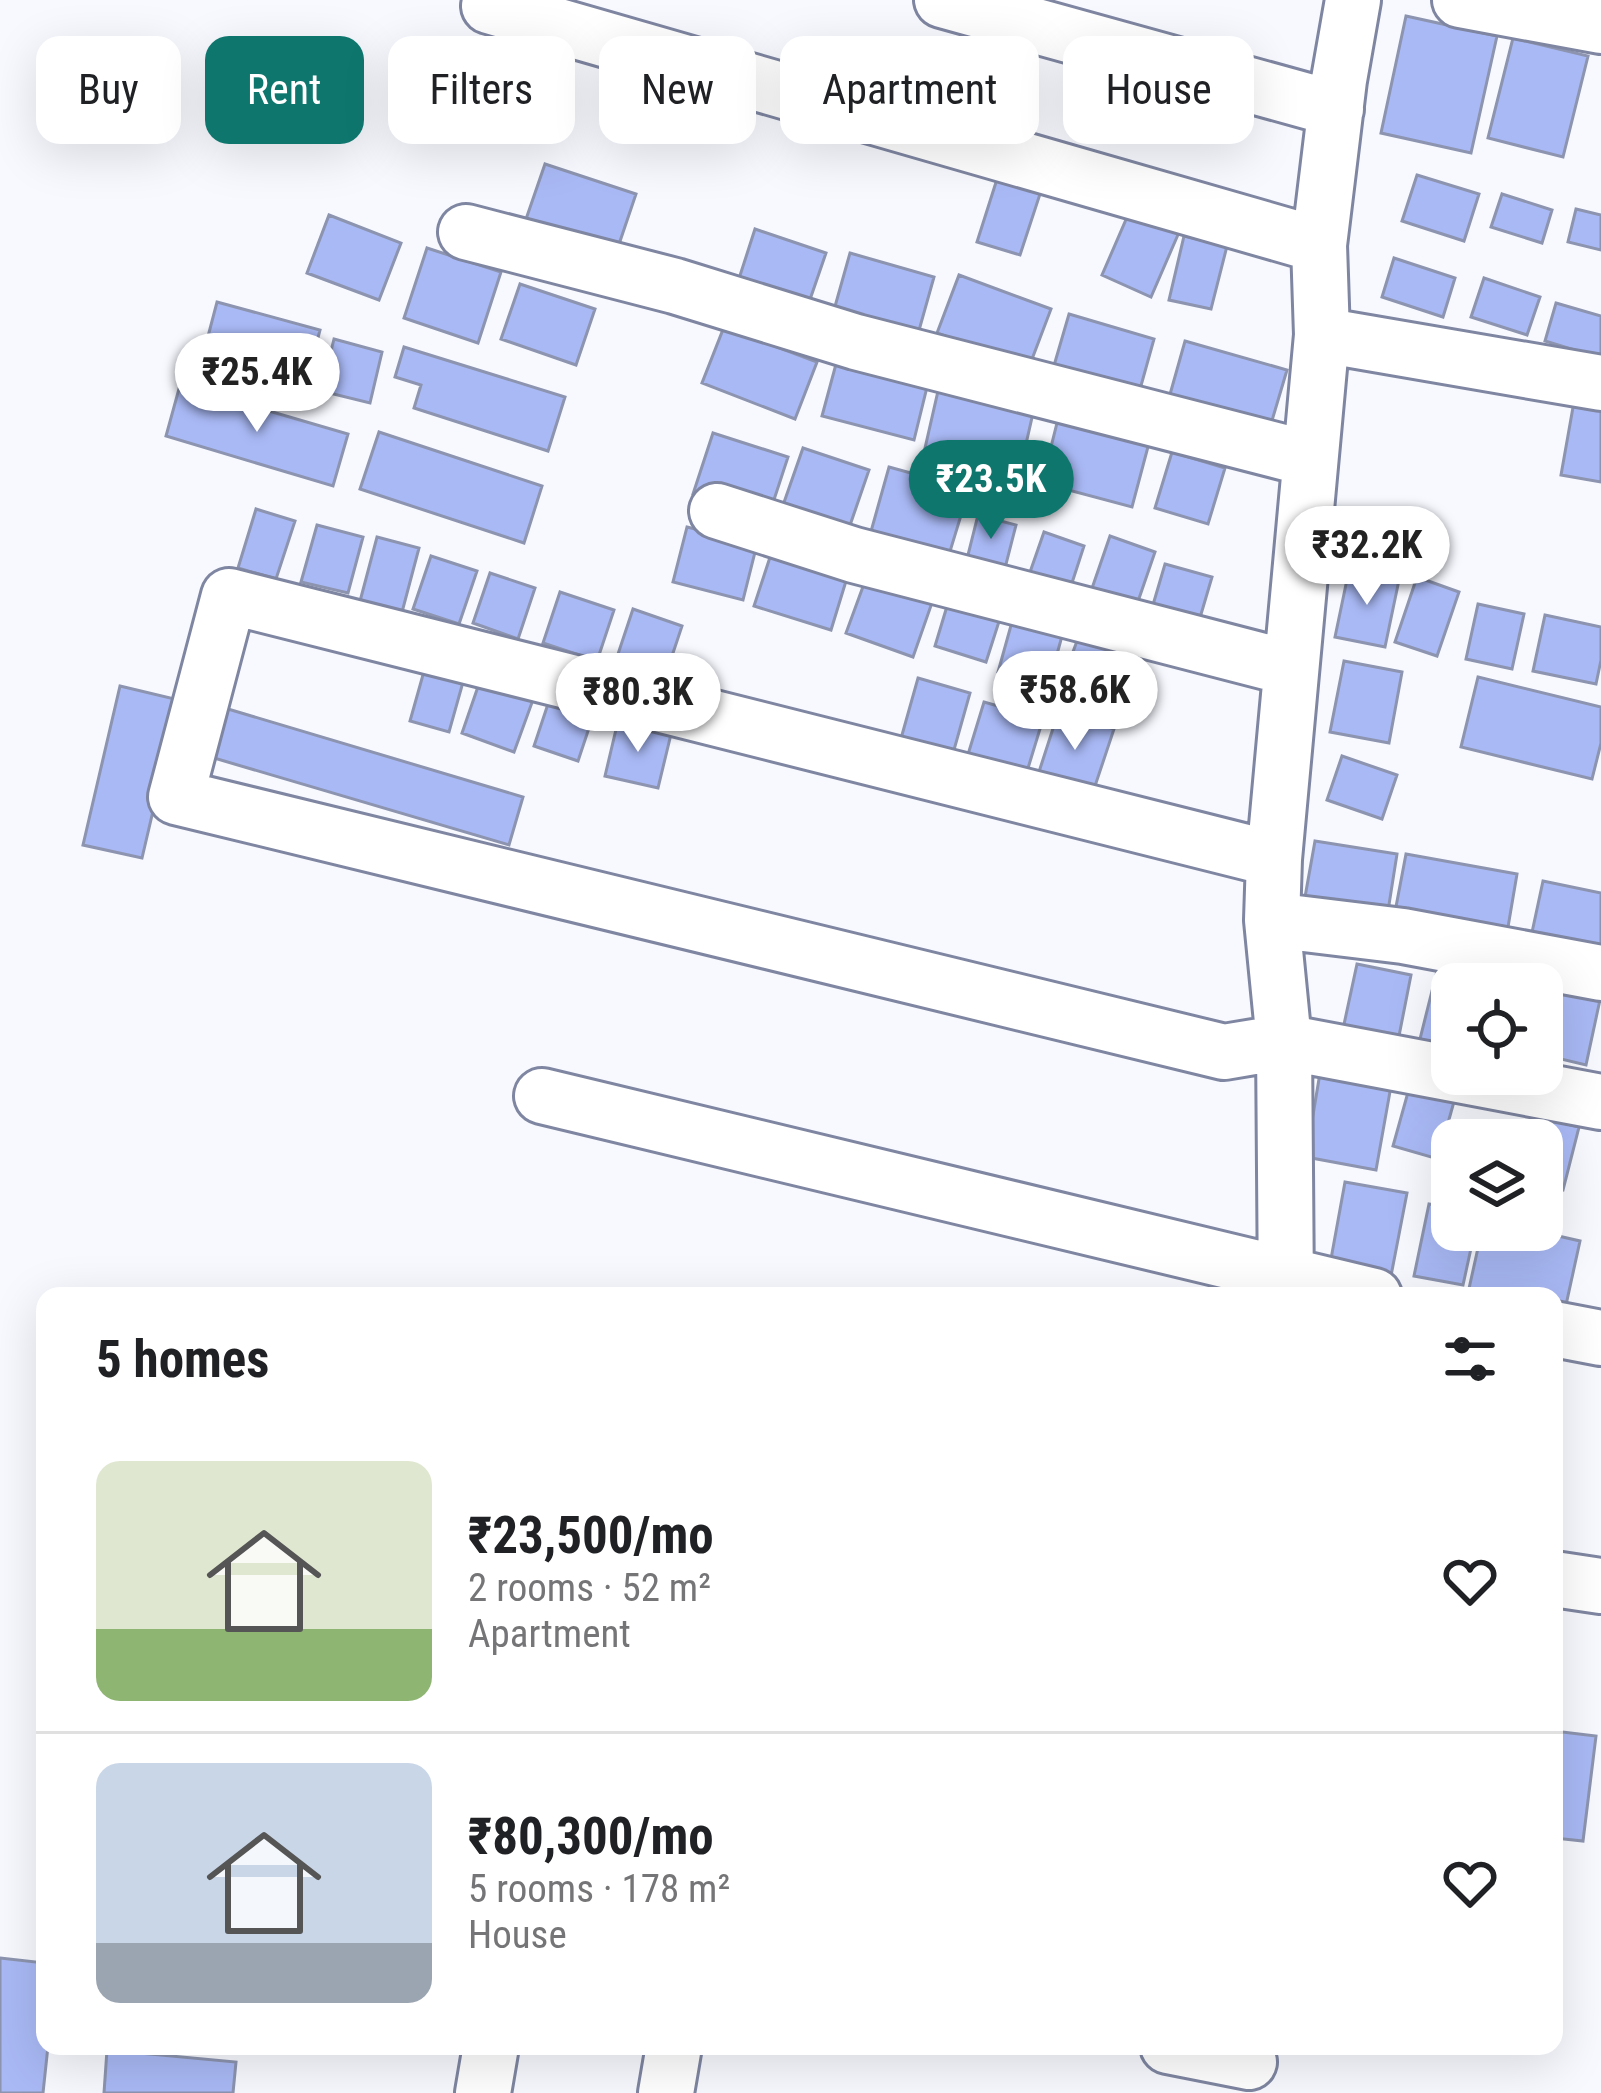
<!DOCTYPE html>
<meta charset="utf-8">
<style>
:root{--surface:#fff;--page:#f2f2f2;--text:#202124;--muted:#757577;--line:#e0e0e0;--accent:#0f766e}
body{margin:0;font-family:"Roboto Condensed",sans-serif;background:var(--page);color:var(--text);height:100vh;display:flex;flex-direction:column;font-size:45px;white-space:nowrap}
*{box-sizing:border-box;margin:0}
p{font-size:39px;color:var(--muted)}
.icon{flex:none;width:66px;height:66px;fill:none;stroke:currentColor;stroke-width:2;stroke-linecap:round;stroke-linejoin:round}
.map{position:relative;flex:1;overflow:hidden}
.details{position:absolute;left:36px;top:1287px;width:1527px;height:768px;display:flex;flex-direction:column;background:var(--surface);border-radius:24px;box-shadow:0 12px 48px #0002}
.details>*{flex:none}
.top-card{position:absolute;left:36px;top:36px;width:1530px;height:108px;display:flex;gap:24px}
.fabs{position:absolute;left:1431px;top:963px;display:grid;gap:24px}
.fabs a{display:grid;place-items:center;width:132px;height:132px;border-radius:24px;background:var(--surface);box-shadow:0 12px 48px #0002;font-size:60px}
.price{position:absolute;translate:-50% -102px;padding:0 27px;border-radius:42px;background:#fff;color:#222;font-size:39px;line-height:78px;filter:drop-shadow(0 3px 6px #0008)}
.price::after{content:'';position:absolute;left:50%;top:72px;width:36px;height:27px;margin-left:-18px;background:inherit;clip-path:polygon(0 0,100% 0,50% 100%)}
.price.selected{background:var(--accent);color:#fff}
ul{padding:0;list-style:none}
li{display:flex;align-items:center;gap:36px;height:300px;padding:0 60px}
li+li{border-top:3px solid var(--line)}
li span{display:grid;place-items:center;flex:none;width:336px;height:240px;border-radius:24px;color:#555}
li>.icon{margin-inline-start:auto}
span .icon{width:144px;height:144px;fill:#fffc;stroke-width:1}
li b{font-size:51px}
h2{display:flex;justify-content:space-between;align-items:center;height:144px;padding:0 60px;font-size:51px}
.chip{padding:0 42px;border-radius:24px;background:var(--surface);box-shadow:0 12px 48px #0002;font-size:42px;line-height:108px}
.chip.selected{background:var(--accent);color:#fff}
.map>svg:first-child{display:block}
.building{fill:#a9b9f5;stroke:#8c94af;stroke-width:3}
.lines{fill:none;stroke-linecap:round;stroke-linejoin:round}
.minor-casing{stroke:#7f86a1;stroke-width:60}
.minor{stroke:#fff;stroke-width:54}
</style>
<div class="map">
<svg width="1601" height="2093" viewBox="0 0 1601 2093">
<rect width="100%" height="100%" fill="#f7f9ff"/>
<path class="building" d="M1406 16 1497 36 1471 153 1381 133Z
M1513 38 1588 56 1563 157 1488 138Z
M545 164 636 194 616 253 525 222Z
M1417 175 1479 194 1464 241 1402 221Z
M998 176 1041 191 1020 255 977 242Z
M1502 194 1552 210 1542 243 1491 227Z
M1131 208 1180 230 1151 297 1102 275Z
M1576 209 1601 215V250L1568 242Z
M329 215 401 243 379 300 307 273Z
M755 229 826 253 805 314 735 291Z
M1184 236 1227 246 1211 309 1169 300Z
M427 248 501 272 478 343 404 318Z
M850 253 934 277 918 334 834 310Z
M1394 258 1455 278 1443 317 1382 297Z
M959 275 1051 309 1029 367 937 333Z
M1484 278 1540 297 1527 335 1471 317Z
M520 284 595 309 576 365 501 339Z
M217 302 320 330 304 391 201 363Z
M1556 303 1601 316V358L1545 341Z
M1069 314 1154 339 1139 393 1053 369Z
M724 327 817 362 795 419 702 383Z
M334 339 382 352 370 403 321 391Z
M1185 341 1287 370 1268 434 1167 405Z
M404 347 565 397 548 451 414 408 421 385 395 377Z
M836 364 927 387 914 440 822 416Z
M180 385 348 434 333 486 166 436Z
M938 391 1033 413 1018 479 923 457Z
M1575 396 1601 401V482L1561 475Z
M1058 419 1149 443 1132 507 1042 483Z
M379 432 542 486 524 543 360 489Z
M713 433 788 457 768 518 693 494Z
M803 448 869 470 847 534 781 511Z
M1172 452 1225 468 1208 524 1155 508Z
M889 467 969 489 948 558 870 535Z
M256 509 295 521 276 579 238 568Z
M978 515 1016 525 1005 568 967 559Z
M317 525 363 537 348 593 301 582Z
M687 527 757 544 743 600 673 582Z
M1044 532 1084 546 1070 589 1029 575Z
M1110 536 1155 552 1134 613 1089 597Z
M377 537 419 548 401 616 359 605Z
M774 545 850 568 831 630 754 606Z
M431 556 477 571 459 624 413 609Z
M1165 564 1212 577 1197 628 1150 615Z
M1349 570 1399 580 1385 647 1335 637Z
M490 573 535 588 518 639 473 623Z
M868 573 934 597 913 657 846 633Z
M1417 577 1459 592 1437 656 1395 642Z
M560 592 614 610 597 661 543 643Z
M951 593 1003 609 986 662 935 646Z
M1478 604 1524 614 1512 669 1466 659Z
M633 609 682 626 664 680 615 663Z
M1015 611 1065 625 1048 687 998 672Z
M1545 615 1601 627V660L1596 684 1533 671Z
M1083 625 1132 643 1111 702 1061 684Z
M1344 661 1402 672 1389 743 1330 732Z
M426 664 465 675 449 732 410 721Z
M1478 677 1601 707V743L1592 779 1461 747Z
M481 678 534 697 514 752 462 733Z
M918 678 970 693 952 757 900 742Z
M120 686 179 700 142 858 83 845Z
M551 695 595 710 578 761 534 746Z
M984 702 1043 719 1025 778 966 761Z
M228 709 523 797 509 845 214 758Z
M1059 710 1114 729 1092 795 1037 778Z
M618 721 671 734 658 788 605 776Z
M1342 756 1397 775 1382 819 1327 800Z
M1315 841 1397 854 1388 911 1305 897Z
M1406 854 1517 874 1507 933 1395 912Z
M1543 881 1601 893V952L1531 937Z
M1439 963 1489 976 1487 984H1452V1052L1419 1043Z
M1357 964 1411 975 1398 1041 1343 1029Z
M1561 986 1601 995 1586 1065 1544 1055Z
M1320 1073 1391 1086 1376 1170 1306 1157Z
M1410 1085 1455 1098 1438 1159 1393 1146Z
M1535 1116 1579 1127 1563 1190 1542 1185V1140H1529Z
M1345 1182 1407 1193 1390 1281 1329 1270Z
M1429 1204 1452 1208V1230H1475L1463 1285 1414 1276Z
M1482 1230H1532L1580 1241 1564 1314 1554 1312V1296H1482L1468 1293Z
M1554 1731 1596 1736 1583 1841 1554 1838Z
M0 1958 45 1963V2046H48L43 2093H0Z
M107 2050 236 2062 233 2093H104Z"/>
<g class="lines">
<g class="minor-casing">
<path id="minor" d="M491 0 489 6 1319 245
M942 0 1336 109
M1460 0 1601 26
M466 232 675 286 856 342 1310 459
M1322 335 1601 383
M717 511 854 555 1290 668
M1274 859 229 596 176 797 1224 1052 1284 1042 1601 1102
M1272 920 1403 936 1601 973
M542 1096 1374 1296
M1286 1296 1284 1042 1272 920 1274 859 1322 335 1319 245 1339 80 1353 0
M1554 1329 1601 1338
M1554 1579 1601 1586
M1168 2046 1249 2062
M483 2093 491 2046
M666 2093 674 2046"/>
</g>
<use href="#minor" class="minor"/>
</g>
</svg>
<div class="fabs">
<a><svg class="icon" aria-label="locate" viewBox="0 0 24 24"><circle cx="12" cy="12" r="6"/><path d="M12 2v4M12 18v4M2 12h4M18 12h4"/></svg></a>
<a><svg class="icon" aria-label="layers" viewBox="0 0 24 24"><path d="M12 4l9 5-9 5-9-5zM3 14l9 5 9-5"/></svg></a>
</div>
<b class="price" style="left:257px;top:435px">₹25.4K</b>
<b class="price selected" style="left:991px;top:542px">₹23.5K</b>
<b class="price" style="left:1367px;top:608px">₹32.2K</b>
<b class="price" style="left:1075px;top:753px">₹58.6K</b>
<b class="price" style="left:638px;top:755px">₹80.3K</b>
<div class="top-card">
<a class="chip">Buy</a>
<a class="chip selected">Rent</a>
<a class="chip">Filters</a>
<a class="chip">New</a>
<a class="chip">Apartment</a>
<a class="chip">House</a>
</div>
<section class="details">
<h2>5 homes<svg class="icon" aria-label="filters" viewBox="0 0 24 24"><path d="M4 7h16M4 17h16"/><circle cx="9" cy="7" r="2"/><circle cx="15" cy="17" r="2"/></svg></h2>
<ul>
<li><span style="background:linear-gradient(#dfe7d0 70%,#8fb573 0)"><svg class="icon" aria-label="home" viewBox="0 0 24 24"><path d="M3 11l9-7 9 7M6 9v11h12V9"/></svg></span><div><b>₹23,500/mo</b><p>2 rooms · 52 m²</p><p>Apartment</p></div><svg class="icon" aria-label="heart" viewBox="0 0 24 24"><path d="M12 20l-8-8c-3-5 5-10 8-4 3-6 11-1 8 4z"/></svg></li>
<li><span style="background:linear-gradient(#c9d6e8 75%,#9aa5b1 0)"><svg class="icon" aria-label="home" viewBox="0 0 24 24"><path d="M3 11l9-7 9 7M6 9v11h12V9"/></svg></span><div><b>₹80,300/mo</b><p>5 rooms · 178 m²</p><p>House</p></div><svg class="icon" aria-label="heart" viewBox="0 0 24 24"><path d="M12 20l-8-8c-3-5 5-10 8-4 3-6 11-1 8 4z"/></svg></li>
</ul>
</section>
</div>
